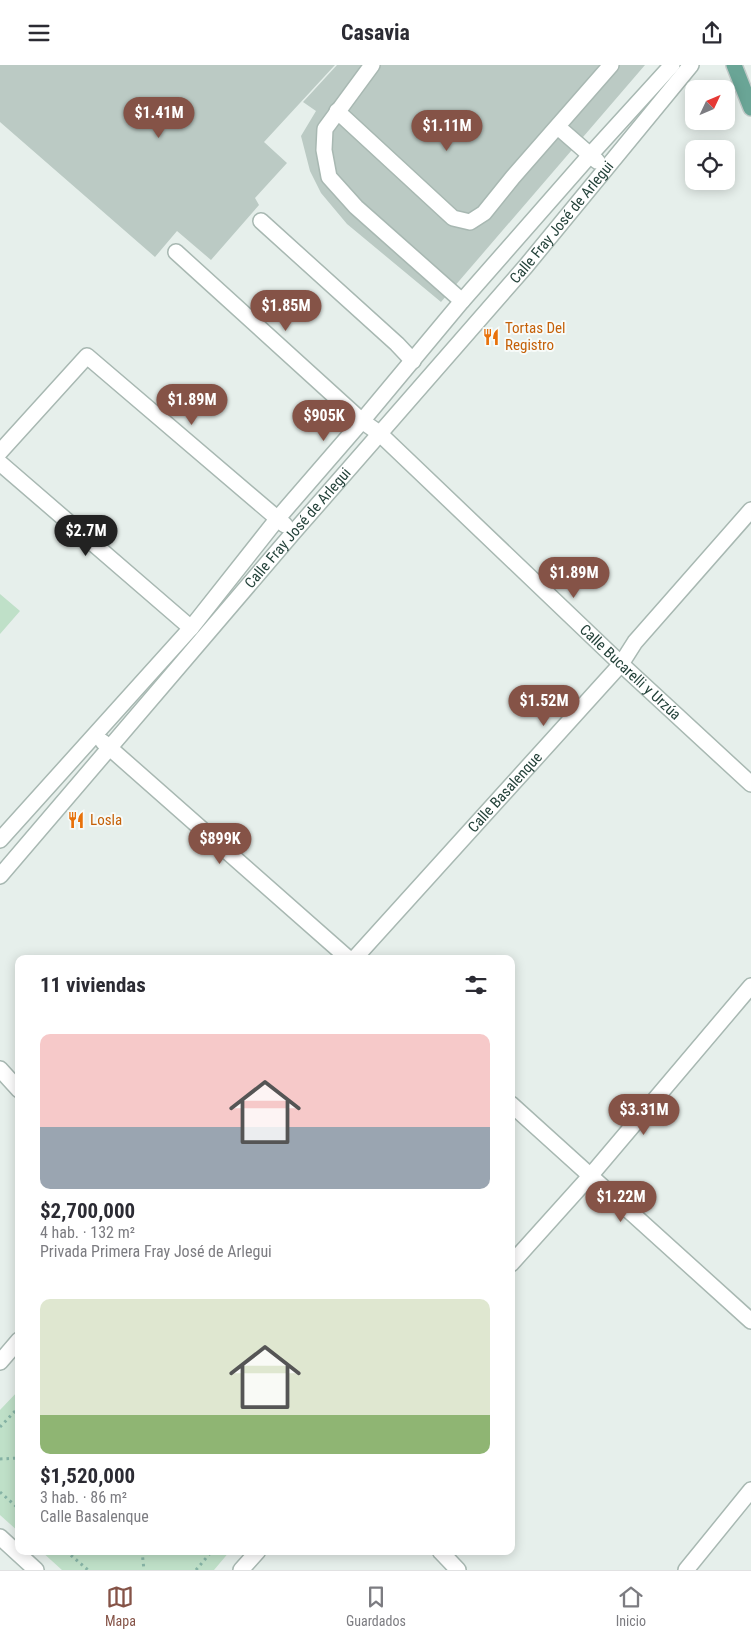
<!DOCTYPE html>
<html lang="es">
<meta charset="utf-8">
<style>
:root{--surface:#fff;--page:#f7f7f7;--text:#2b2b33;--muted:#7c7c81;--line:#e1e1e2;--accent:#855347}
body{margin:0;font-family:"Roboto Condensed",sans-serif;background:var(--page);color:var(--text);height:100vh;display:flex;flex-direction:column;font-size:19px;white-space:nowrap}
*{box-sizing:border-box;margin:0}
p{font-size:16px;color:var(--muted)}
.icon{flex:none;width:28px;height:28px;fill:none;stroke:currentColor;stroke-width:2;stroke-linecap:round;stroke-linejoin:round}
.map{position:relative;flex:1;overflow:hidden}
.details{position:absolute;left:15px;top:890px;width:500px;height:600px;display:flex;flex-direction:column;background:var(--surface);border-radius:10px;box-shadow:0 2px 12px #0003}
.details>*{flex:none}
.needle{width:32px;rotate:46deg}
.controls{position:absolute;left:685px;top:15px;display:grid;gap:10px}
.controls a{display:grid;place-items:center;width:50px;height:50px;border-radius:10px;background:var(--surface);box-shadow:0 2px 12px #0003;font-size:25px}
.price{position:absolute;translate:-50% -42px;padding:0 11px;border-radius:18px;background:var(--accent);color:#fff;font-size:16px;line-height:32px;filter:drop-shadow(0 1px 2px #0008)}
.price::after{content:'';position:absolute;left:50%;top:30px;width:15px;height:11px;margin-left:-8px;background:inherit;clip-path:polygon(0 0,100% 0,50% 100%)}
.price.selected{background:#222;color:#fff}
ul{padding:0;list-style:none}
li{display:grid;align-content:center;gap:10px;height:265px;padding:0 25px}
li span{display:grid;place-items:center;height:155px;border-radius:10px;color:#555}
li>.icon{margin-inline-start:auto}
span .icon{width:90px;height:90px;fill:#fffc;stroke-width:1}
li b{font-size:21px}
h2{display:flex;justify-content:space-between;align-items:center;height:60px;padding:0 25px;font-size:21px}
header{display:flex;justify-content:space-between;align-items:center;height:65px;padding:0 25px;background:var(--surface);font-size:22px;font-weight:700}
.tabs{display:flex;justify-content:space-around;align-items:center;height:70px;border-top:1px solid var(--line);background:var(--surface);font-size:14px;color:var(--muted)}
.tabs a{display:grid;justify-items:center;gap:2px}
.tabs .selected{color:var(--accent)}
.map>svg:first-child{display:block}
.green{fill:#bfe0c8}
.building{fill:#bbcac4}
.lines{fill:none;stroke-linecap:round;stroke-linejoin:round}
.minor-casing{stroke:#a8b8b2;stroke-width:18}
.major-casing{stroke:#c2cac8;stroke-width:18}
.path{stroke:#86b3a5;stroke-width:3;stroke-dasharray:2.5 4;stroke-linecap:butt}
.minor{stroke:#fff;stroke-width:15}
.major{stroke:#6aa596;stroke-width:15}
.labels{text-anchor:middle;stroke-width:4;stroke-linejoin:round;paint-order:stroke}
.street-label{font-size:15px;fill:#24423a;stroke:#f7fbf9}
.food-label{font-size:15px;fill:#c56008;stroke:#f7fbf9;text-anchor:start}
</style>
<header><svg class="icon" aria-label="menu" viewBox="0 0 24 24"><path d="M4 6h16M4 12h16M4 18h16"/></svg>Casavia<svg class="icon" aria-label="share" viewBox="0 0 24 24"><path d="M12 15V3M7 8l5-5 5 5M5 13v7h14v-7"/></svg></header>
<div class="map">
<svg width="751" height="1505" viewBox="0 0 751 1505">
<rect width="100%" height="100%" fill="#e6efeb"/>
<path class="green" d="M0 529 20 546 0 569Z
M19 1325V1467L0 1450V1345Z
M41 1486H230L214 1505H62Z"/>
<path class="building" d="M0 0H335L264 77 287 98 255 133 259 140 211 195 177 166 155 192 0 57Z
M337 0H645L441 237 347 159 321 128 310 106 301 71 316 46 303 37Z"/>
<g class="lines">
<g class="minor-casing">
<g id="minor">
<path d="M372 0 325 64 324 85 329 112 356 142 462 236"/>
<path d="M337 46 453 153 470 157 484 148 513 112 611 0"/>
<path d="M558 62 597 96"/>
<path d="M261 156 397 279 413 296"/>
<path id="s1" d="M176 187 362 356 379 368 621 599 751 719"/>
<path d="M0 387 87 291 285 460"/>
<path d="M0 398 191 563"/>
<path d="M103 677 349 894"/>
<path d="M0 775 191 563 278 453 362 356 462 236 591 89 672 0"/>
<path id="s2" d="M0 811 293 468 526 201 691 0"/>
<path id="s3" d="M354 894 621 599 635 577 751 445"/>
<path d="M0 1004 19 1025"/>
<path d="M511 1039 751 1256"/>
<path d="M511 1199 591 1110 751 921"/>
<path d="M0 1297 19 1275"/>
<path d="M0 1472 36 1505"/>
<path d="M440 1486 458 1505"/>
<path d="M241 1505 258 1486"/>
<path d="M686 1505 751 1425"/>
</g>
</g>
<g class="major-casing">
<path id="major" d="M734 0 751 43"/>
</g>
<path class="path" d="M0 1362 19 1342
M0 1394 19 1393
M0 1427 19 1444
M66 1486 88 1505
M142 1486 144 1505
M196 1505 212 1486"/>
<use href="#minor" class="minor"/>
<use href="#major" class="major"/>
</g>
<defs>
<g id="restaurant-bare" transform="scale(1.35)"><path d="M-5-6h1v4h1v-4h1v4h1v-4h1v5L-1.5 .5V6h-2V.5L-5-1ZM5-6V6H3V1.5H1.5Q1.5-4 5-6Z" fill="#e8710a" stroke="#f7fbf9" stroke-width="2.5" paint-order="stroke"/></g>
</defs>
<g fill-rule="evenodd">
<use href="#restaurant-bare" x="491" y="272"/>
<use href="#restaurant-bare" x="76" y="755"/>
</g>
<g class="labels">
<g class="street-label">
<text dy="5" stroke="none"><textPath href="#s2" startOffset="862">Calle Fray José de Arlegui</textPath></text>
<text dy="5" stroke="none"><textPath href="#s2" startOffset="458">Calle Fray José de Arlegui</textPath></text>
<text dy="5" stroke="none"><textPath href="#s1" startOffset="619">Calle Bucarelli y Urzúa</textPath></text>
<text dy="5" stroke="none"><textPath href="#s3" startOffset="225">Calle Basalenque</textPath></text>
</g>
<g class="food-label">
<text x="505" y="268">Tortas Del<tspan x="505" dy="17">Registro</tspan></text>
<text x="90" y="760">Losla</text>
</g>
</g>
</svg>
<div class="controls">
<a><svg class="needle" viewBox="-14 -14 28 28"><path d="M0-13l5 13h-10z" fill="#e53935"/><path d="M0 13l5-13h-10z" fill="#7c7c81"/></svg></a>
<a><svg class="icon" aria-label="locate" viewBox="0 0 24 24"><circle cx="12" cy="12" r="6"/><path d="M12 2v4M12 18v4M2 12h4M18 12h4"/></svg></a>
</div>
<b class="price" style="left:159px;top:74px">$1.41M</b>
<b class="price" style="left:447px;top:87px">$1.11M</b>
<b class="price" style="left:286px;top:267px">$1.85M</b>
<b class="price" style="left:192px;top:361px">$1.89M</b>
<b class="price" style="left:324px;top:377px">$905K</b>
<b class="price selected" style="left:86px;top:492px">$2.7M</b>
<b class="price" style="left:574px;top:534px">$1.89M</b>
<b class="price" style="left:544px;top:662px">$1.52M</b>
<b class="price" style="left:220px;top:800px">$899K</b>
<b class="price" style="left:644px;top:1071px">$3.31M</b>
<b class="price" style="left:621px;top:1158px">$1.22M</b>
<section class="details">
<h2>11 viviendas<svg class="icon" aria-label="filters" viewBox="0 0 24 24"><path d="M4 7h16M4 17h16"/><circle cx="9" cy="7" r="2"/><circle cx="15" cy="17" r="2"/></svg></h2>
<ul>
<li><span style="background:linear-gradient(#f6c9c9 60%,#9aa5b1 0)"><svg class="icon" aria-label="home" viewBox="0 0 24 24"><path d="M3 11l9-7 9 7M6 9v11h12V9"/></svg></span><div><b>$2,700,000</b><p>4 hab. · 132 m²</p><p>Privada Primera Fray José de Arlegui</p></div></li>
<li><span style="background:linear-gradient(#dfe7d0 75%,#8fb573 0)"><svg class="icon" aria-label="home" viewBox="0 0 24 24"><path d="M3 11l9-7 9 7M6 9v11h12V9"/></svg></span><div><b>$1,520,000</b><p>3 hab. · 86 m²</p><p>Calle Basalenque</p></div></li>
</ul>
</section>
</div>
<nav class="tabs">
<a class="selected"><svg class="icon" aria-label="map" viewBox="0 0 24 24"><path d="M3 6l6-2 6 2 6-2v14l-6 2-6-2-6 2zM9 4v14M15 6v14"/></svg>Mapa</a>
<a><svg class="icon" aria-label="saved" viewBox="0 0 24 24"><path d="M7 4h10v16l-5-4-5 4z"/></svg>Guardados</a>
<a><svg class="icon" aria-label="home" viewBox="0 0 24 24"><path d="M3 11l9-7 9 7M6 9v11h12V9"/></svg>Inicio</a>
</nav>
